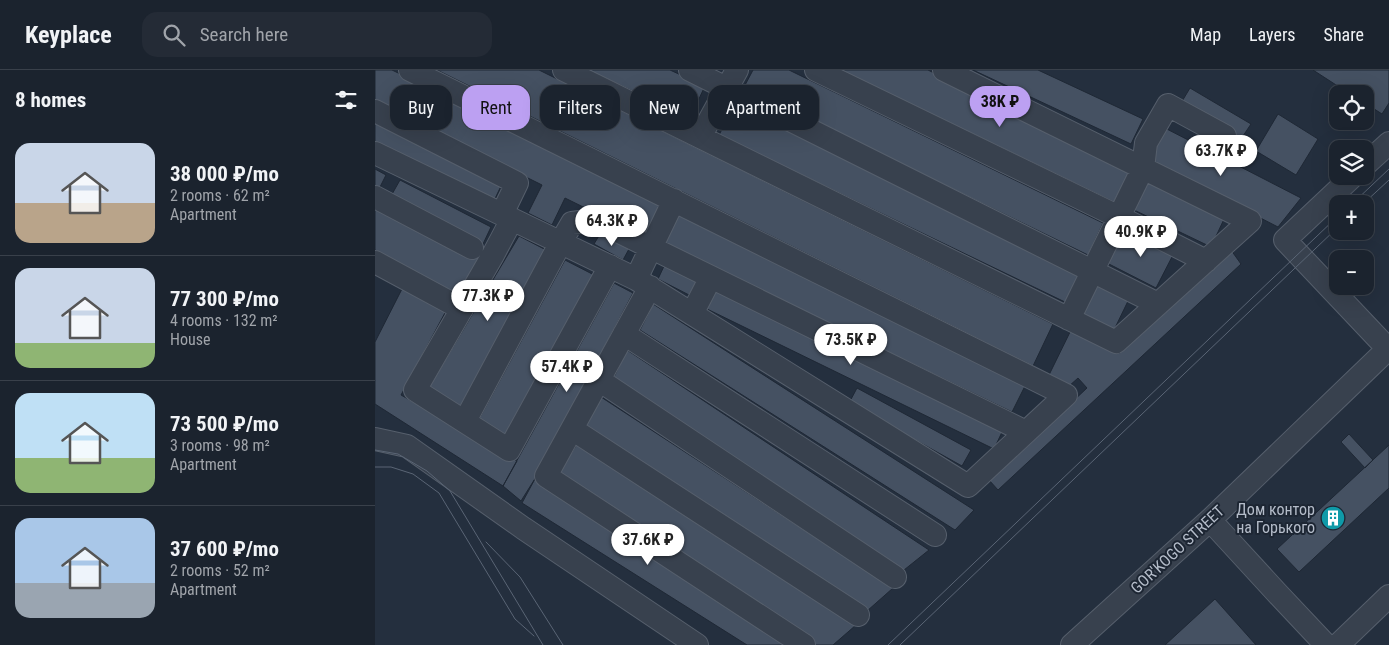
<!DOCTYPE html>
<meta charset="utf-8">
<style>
:root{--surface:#1b232e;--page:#242b36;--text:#f1f3f6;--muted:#a0a4aa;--line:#39404a;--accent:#bca0f2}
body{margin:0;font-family:"Roboto Condensed",sans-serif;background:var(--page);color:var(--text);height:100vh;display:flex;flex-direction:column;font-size:19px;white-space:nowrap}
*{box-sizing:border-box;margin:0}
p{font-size:16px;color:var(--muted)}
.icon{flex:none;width:28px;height:28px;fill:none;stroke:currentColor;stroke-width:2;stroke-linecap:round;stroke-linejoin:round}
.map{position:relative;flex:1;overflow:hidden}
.drawer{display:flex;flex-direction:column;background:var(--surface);width:375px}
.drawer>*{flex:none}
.hud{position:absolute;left:15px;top:15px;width:475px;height:45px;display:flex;gap:10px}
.buttons{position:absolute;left:954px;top:15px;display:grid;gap:10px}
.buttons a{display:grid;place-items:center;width:45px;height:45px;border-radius:10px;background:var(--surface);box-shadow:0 5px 20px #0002,0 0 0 1px var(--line);font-size:25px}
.price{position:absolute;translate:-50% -42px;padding:0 11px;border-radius:18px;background:#fff;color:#222;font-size:16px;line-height:32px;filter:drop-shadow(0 1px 2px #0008)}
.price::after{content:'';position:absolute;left:50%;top:30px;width:15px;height:11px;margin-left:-8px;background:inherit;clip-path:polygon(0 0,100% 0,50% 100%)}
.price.current{background:var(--accent);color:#111}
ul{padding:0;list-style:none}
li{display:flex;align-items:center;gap:15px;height:125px;padding:0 15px}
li+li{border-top:1px solid var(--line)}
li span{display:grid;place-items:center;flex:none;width:140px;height:100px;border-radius:15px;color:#555}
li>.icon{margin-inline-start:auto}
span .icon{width:60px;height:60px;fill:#fffc;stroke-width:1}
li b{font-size:21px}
h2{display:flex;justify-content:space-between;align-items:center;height:60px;padding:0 15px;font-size:21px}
.chip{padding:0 18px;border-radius:15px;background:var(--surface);box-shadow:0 5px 20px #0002,0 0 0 1px var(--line);font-size:18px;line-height:45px}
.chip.current{background:var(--accent);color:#111}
header{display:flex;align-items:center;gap:30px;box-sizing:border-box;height:70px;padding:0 25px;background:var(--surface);border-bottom:1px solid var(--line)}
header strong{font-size:24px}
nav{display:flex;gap:28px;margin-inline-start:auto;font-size:18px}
.search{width:350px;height:45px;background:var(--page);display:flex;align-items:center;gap:12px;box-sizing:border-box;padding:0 18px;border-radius:15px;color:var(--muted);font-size:19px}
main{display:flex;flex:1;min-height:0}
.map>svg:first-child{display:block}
.building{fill:#455162;stroke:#1f2835}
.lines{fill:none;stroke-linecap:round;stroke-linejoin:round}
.minor-casing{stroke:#565f6c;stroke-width:24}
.minor{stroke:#38414e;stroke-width:22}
.tram{stroke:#5a6575;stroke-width:1}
.labels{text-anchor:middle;stroke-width:4;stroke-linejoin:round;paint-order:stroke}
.poi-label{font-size:16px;fill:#b4bcc9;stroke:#1d2633;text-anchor:end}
.street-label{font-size:16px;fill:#b4bcc9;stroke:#1d2633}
</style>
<header>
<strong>Keyplace</strong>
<div class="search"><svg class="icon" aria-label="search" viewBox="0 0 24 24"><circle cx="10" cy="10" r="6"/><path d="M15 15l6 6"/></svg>Search here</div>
<nav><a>Map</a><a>Layers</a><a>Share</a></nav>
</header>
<main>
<section class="drawer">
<h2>8 homes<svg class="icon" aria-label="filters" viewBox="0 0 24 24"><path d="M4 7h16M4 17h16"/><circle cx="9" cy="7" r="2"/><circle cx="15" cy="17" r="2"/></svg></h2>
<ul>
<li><span style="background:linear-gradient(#c9d6e8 60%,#b9a48a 0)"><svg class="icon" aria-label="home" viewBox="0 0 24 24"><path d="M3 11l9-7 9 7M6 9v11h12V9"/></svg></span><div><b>38 000 ₽/mo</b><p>2 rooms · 62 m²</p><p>Apartment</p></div></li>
<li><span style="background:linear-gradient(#c9d6e8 75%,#8fb573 0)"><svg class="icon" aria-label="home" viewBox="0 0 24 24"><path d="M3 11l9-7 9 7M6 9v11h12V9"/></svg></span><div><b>77 300 ₽/mo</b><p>4 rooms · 132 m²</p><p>House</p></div></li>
<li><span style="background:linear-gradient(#bfe0f5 65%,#8fb573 0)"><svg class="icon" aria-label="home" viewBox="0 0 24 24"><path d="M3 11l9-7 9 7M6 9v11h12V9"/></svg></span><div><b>73 500 ₽/mo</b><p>3 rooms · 98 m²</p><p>Apartment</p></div></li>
<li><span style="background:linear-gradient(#a9c7e8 65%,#9aa5b1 0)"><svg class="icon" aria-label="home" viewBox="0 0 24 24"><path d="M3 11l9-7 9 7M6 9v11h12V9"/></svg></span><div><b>37 600 ₽/mo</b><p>2 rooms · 52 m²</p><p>Apartment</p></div></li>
</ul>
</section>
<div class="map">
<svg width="1014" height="575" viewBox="0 0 1014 575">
<rect width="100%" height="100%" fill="#242f3e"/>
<path class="building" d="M0 0H17L289 132 271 168 190 128 177 155 153 143 167 115 0 32Z
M62 0H164L678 254 658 296Z
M213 0H295L330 16 315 48Z
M378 0H414L728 153 713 185 369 17Z
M465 0H553L755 101 739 132Z
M598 0H663L768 49 756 74Z
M938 0H1014V33L1007 44 990 33V24H975Z
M815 18 876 54 866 69 806 33Z
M362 31 704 203 692 233 344 65Z
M903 44 943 69 921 105 881 81Z
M0 53 126 116 116 137 0 78Z
M786 56 926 128 903 157 769 88Z
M0 99 11 105 4 119 0 117Z
M773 109 850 147 836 177 759 140Z
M25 110 116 157 108 174 16 126Z
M0 133 103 189 84 225 0 180Z
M303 143 652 312 637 342 288 173Z
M750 158 799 183 781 218 732 193Z
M225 164 254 179 248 190 219 174Z
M144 166 173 181 85 337 53 319Z
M856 180 866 194 623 420 614 410 712 318 703 308 693 317 673 307 697 258 745 283Z
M190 190 223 207 134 368 103 351Z
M290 194 322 211 314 225 283 209Z
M721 211 754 229 739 260 705 242Z
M239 213 258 223 161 407 146 431 128 416Z
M29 215 72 239 26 325 142 391 128 416 0 334V272Z
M341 216 628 360 619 379 330 238Z
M278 234 599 440 580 460 265 260Z
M252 280 554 480 529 500 238 309Z
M482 318 596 380 587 396 474 333Z
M226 327 518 518 492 541 210 356Z
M974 364 998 390 990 398 966 372Z
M202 374 481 555 458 575H439L182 406Z
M1014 375V418L924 502 902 479Z
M161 407 421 575H372L147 433Z
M840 529 881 575H790Z"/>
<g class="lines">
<g class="minor-casing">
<path id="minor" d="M189 0 741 272 875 151 569 0
M315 0 783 234
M441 0 744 147 831 191
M0 41 142 113 127 144
M325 67 362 0
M0 83 261 209 593 416 691 325 35 0
M990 95 1014 73
M978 106 910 170 1014 280
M0 127 97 178
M137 149 118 185 40 320 134 380 235 196
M0 192 87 239
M261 209 299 130
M275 217 171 406 429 575
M317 244 336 207
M694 249 768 98 771 73 793 35 850 66
M249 264 560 465
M224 310 520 507
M90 351 186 172 197 153 220 150 651 362
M197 359 483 545
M0 369 32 376 148 458 322 575
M835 450 902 523 951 575
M697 575 835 450 1014 278
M963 575 1014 526"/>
</g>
<use href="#minor" class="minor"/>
<path class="tram" d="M977 134 1014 99
M988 134 1014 110
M0 380 23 384 52 401 75 421 168 575
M0 397H16L38 404 64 423 140 549 159 566
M111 472 145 507 188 575
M513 575 962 147
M525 575 962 158"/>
</g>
<defs>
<g id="building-disc" transform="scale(1.25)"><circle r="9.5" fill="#0f9aa8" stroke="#1d2633"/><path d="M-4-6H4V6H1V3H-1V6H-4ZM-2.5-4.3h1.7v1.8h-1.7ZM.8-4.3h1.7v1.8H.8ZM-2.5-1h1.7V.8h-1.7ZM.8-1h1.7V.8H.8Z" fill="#fff"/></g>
</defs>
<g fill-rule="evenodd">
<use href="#building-disc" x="958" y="448"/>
</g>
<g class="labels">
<g class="poi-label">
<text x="940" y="445">Дом контор<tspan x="940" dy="18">на Горького</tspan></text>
</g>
<g class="street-label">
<text transform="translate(802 479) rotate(-43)" y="6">GOR'KOGO STREET</text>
</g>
</g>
</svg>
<div class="buttons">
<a><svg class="icon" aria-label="locate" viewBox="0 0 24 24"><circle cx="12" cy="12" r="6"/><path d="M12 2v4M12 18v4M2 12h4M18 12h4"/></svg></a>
<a><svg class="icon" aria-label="layers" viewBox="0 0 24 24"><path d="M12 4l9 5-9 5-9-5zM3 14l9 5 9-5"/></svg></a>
<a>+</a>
<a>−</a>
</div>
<b class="price current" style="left:625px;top:58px">38K ₽</b>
<b class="price" style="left:846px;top:107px">63.7K ₽</b>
<b class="price" style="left:237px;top:177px">64.3K ₽</b>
<b class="price" style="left:766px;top:188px">40.9K ₽</b>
<b class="price" style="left:113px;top:252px">77.3K ₽</b>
<b class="price" style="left:476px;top:296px">73.5K ₽</b>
<b class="price" style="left:192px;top:323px">57.4K ₽</b>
<b class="price" style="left:273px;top:496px">37.6K ₽</b>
<div class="hud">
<a class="chip">Buy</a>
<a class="chip current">Rent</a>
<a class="chip">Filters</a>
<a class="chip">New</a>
<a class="chip">Apartment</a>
</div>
</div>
</main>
